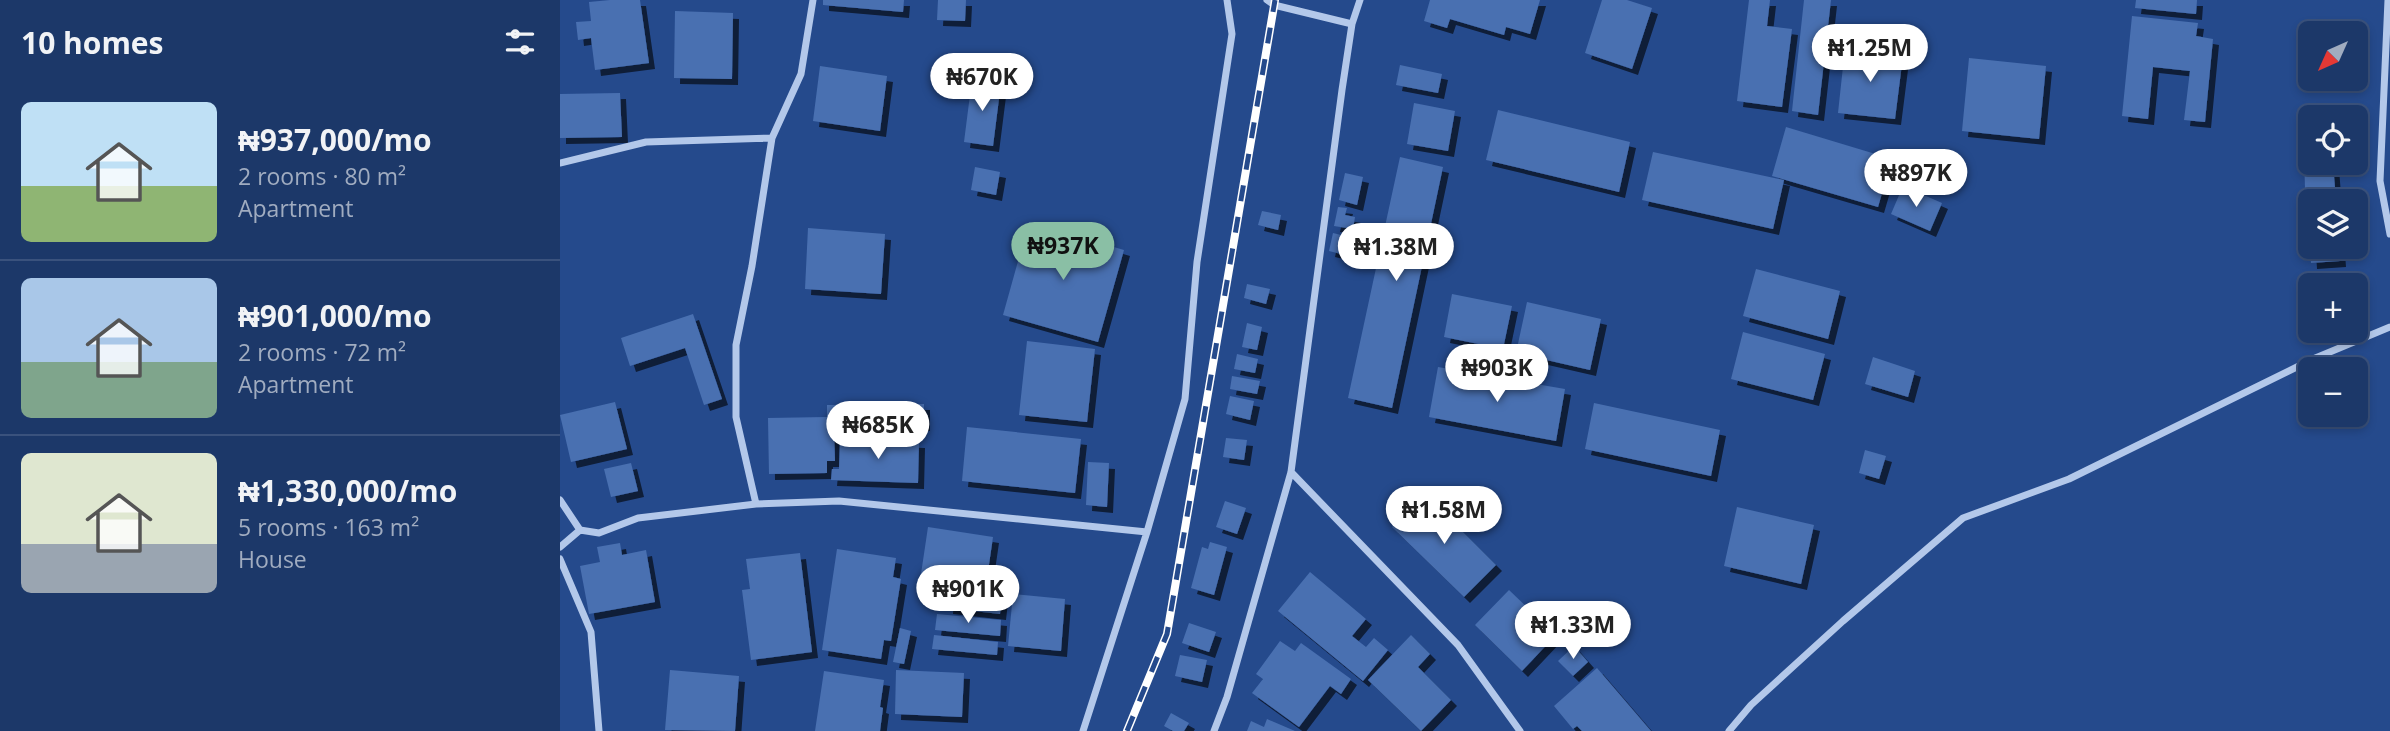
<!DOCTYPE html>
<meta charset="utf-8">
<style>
:root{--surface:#1c3869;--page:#253f6f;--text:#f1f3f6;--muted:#a0acc0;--line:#3a527d;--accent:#8abfa5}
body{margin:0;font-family:"Open Sans",sans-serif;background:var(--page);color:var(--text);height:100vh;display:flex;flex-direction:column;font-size:26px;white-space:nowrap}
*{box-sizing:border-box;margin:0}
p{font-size:23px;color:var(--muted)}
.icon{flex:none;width:38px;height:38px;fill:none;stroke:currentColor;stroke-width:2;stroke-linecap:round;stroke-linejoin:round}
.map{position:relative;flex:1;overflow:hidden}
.drawer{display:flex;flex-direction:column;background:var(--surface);width:560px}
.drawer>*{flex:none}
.needle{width:46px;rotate:225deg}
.fabs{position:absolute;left:1738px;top:21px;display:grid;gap:14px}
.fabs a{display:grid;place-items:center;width:70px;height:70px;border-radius:10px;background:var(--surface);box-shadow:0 4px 10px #0003,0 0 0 2px var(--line);font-size:35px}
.price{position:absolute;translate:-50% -60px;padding:0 16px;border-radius:24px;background:#fff;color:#222;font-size:23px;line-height:46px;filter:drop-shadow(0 2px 4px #0008)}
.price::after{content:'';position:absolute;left:50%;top:42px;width:21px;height:16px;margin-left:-10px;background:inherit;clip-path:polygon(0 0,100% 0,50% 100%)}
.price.current{background:var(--accent);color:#111}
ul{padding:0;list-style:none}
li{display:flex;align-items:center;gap:21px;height:175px;padding:0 21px}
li+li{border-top:2px solid var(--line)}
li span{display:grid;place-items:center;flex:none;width:196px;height:140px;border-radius:10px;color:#555}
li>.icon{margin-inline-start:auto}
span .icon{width:84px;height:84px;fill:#fffc;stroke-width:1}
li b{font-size:30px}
h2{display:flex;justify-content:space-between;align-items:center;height:84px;padding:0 21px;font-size:30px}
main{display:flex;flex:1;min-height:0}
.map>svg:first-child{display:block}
.building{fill:#4970b1;filter:url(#shadow)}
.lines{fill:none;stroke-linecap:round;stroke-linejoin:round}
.street{stroke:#b3c8ea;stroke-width:7}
.rail-casing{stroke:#fff;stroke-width:8}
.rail{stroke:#254a8c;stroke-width:5;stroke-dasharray:16;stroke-linecap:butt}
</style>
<main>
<section class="drawer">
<h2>10 homes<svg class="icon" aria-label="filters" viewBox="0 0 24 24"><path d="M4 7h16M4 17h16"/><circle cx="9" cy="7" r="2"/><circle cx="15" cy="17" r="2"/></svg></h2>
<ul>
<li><span style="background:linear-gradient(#bfe0f5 60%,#8fb573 0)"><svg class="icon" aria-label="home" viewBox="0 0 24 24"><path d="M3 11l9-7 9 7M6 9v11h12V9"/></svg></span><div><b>₦937,000/mo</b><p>2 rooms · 80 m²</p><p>Apartment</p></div></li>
<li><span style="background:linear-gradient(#a9c7e8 60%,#7fa58c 0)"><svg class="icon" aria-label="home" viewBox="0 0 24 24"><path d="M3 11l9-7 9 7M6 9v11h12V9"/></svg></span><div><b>₦901,000/mo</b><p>2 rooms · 72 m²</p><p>Apartment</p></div></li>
<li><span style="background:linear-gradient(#dfe7d0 65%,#9aa5b1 0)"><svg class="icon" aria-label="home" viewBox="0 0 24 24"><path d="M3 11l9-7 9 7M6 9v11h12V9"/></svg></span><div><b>₦1,330,000/mo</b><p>5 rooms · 163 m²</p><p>House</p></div></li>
</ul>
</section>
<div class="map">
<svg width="1830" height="731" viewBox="0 0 1830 731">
<defs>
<filter id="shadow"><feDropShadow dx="6" dy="6" stdDeviation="0" flood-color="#0009"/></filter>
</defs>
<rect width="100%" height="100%" fill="#254a8c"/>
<path class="building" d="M50 0H80L89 63 35 70 31 38 18 40 16 22 31 21 29 2Z
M263 0H344L343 12 263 5Z
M378 0H406L405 21 377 20Z
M870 0H980L970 34 946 27 944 35 890 19 887 28 864 21Z
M1042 0H1067L1092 8 1072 69 1025 53Z
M1189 0H1210L1207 26 1232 29 1222 107 1177 101Z
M1244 0H1271L1258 115 1232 111Z
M1576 0H1637L1636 14 1575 8Z
M115 11 173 13 172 79 114 78Z
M1572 16 1638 23 1636 36 1653 39 1645 122 1624 120 1630 71 1593 67 1588 119 1562 116Z
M1285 48 1343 56 1335 119 1278 113Z
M1409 58 1486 66 1479 139 1402 131Z
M840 65 882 74 878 93 836 85Z
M260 66 327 76 320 131 253 121Z
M412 79 441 83 433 146 404 142Z
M60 93 62 137 0 138V94Z
M854 103 895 111 888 151 847 144Z
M938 110 1070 142 1059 192 926 160Z
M1226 127 1332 159 1318 207 1212 176Z
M1750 151V163H1773L1775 188 1745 189 1744 152Z
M1093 152 1224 180 1213 229 1082 200Z
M840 157 883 167 832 408 788 398Z
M415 167 440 172 436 195 411 190Z
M785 173 803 177 797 205 779 200Z
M1343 186 1382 203 1370 231 1331 214Z
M1780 193V201H1750V223L1745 224 1743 194Z
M778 207 787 208 785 215 795 217 793 229 774 226Z
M702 211 721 215 718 230 698 225Z
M469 222 564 250 538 342 443 315Z
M248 228 325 234 321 294 245 289Z
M773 233 789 237 785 255 769 251Z
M1750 247H1779L1780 261 1751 263Z
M1196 269 1280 291 1268 339 1183 316Z
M687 284 710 289 706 304 684 298Z
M892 294 952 306 943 349 884 337Z
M967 302 1041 319 1030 370 956 353Z
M133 314 162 399 144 405 125 348 70 366 61 338Z
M687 323 702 327 697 350 682 347Z
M1183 332 1265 354 1253 400 1171 379Z
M467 341 535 349 527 422 459 415Z
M677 354 698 359 695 373 674 369Z
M1313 357 1355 371 1348 397 1305 384Z
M878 367 1005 389 996 441 869 417Z
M672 376 700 381 697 394 670 389Z
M670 396 694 401 690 420 666 414Z
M55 402 67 449 11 462 0 415Z
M1034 403 1160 430 1151 476 1025 449Z
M364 404V425L274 426 275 461H267V473L209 474 208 418 267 417V405Z
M407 427 521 439 515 493 402 481Z
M666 438 687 440 684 460 663 457Z
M280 439 359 442 358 483 271 480 272 469H279Z
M1305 450 1326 456 1319 479 1299 473Z
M528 462 549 463 547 507 526 505Z
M71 463 78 491 51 497 44 469Z
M865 494 936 565 904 597 832 527Z
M665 501 686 508 677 534 656 527Z
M1177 507 1254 525 1241 584 1164 566Z
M368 527 433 537 426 585 361 574Z
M650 542 667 547 654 595 631 588 642 547 648 549Z
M60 543 62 555 86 550 95 602 29 614 20 566 40 562 37 547Z
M277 549 336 558 333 577 341 579 331 641 324 640 321 659 262 650Z
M240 553 252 652 191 660 182 590 190 589 186 559Z
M750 572 806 619 792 636 806 647 814 638 828 650 803 681 718 611Z
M388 590 442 596 440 614 387 608Z
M949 590 996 635 962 671 915 625Z
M453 594 505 599 501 651 448 646Z
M377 614 441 620 440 636 375 630Z
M629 623 656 632 649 652 622 643Z
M340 628 351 631 344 664 333 662Z
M374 635 438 642 437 655 372 649Z
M851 635 870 654 858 667 891 700 861 731 808 680Z
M720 641 735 651 741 643 791 679 781 694 770 686 739 727 692 693 703 679 696 674Z
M1014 646 1028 662 1013 676 998 661Z
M620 655 647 660 642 682 615 676Z
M1037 668 1091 731H1022L1017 726 1013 729 994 706Z
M110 670 179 676 175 731 105 730Z
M336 670 404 673 402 717 335 714Z
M264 671 324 680 320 707 323 708 320 731H255Z
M611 713 629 723 624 731H613L604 726Z
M707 719 735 731H687L691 721 704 727Z"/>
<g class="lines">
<path class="street" d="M707 0 714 5 792 24
M1828 0 1820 181 1830 234
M0 163 86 142 212 138
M731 472 898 645 960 731
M0 500 20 530 39 533 78 518 196 504 279 501 587 532
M196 504 176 417V345L192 266 212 138 241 74 253 0
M0 547 20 530
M0 559 31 632 39 731
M523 731 587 532 625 399 637 262 672 34 667 0
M654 731 667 697 731 472 782 90 792 24 800 0
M1169 731 1191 705 1283 621 1403 518 1509 479 1753 359 1830 327"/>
<g class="rail-casing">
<path id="rail" d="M567 731 607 634 715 0"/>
</g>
<use href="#rail" class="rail"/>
</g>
</svg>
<div class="fabs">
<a><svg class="needle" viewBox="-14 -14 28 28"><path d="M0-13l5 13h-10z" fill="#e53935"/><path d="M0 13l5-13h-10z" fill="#a0acc0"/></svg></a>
<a><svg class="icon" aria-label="locate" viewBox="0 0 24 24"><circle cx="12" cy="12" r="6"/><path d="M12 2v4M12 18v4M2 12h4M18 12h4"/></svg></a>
<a><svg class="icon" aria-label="layers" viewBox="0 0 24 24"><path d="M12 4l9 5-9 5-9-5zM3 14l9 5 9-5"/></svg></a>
<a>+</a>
<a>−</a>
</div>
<b class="price" style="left:1310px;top:84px">₦1.25M</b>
<b class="price" style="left:422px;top:113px">₦670K</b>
<b class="price" style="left:1356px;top:209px">₦897K</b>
<b class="price current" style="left:503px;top:282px">₦937K</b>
<b class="price" style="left:836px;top:283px">₦1.38M</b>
<b class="price" style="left:937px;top:404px">₦903K</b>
<b class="price" style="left:318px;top:461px">₦685K</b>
<b class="price" style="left:884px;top:546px">₦1.58M</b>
<b class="price" style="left:408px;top:625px">₦901K</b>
<b class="price" style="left:1013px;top:661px">₦1.33M</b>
</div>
</main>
